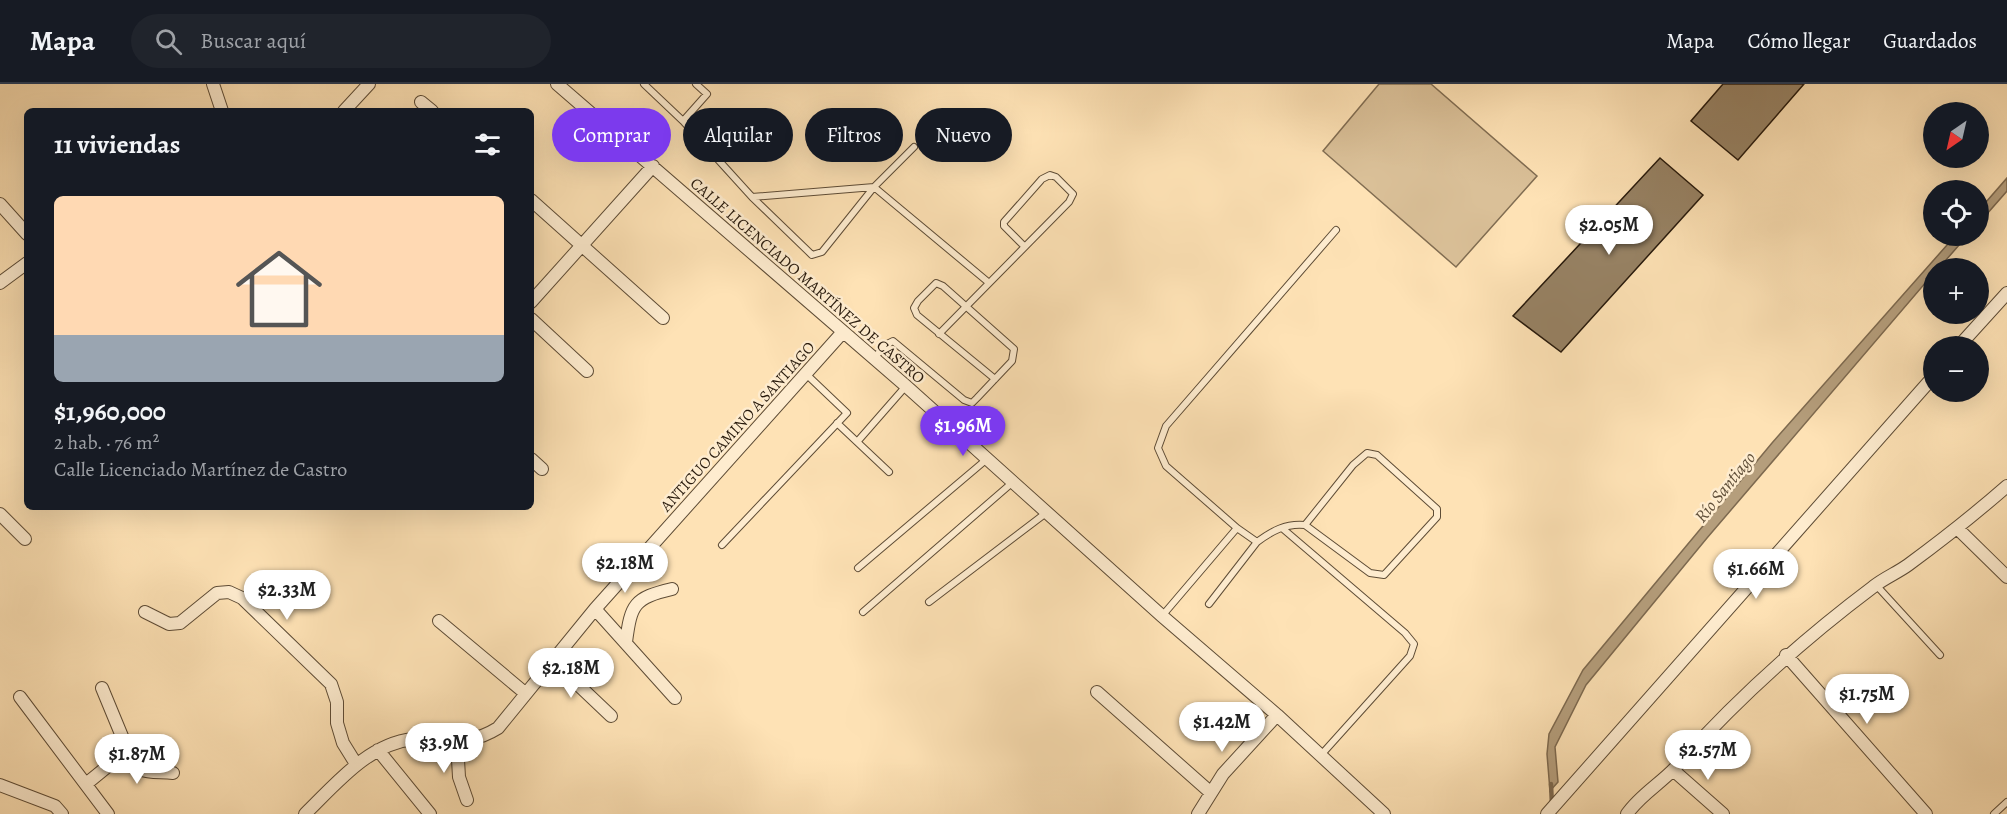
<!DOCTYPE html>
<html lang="es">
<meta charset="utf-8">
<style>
:root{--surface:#171b24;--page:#20242c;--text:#f1f3f6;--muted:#9ea1a6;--line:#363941;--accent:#7c3aed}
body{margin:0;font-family:Alegreya,serif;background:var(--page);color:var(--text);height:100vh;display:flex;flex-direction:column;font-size:22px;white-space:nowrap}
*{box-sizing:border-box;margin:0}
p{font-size:20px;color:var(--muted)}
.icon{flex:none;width:33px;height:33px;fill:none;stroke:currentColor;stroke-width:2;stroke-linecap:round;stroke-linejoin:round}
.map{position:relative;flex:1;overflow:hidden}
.panel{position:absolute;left:24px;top:24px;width:510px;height:402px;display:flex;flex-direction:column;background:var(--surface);border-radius:9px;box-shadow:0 6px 24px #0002}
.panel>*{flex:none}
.guide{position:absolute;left:552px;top:24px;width:570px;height:54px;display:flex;gap:12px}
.needle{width:39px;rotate:214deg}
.controls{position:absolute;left:1923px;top:18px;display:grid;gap:12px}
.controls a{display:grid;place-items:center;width:66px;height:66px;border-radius:50%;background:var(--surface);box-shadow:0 6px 24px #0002;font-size:30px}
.price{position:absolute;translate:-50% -51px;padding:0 14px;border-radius:21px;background:#fff;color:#222;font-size:20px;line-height:39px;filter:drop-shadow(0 2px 3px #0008)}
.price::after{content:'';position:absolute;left:50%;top:36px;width:18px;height:14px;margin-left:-9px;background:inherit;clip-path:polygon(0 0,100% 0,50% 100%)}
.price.selected{background:var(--accent);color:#fff}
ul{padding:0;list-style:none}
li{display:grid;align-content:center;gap:12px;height:318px;padding:0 30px}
li span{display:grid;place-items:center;height:186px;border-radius:9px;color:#555}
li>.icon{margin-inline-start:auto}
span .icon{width:108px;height:108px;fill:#fffc;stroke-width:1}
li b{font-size:26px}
h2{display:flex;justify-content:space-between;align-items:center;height:72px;padding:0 30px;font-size:26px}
.pill{padding:0 21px;border-radius:27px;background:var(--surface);box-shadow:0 6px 24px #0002;font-size:21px;line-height:54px}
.pill.selected{background:var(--accent);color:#fff}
header{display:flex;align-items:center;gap:36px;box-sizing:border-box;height:84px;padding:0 30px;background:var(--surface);border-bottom:2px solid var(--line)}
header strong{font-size:28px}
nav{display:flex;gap:33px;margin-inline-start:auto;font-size:21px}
.search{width:420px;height:54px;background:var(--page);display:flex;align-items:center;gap:15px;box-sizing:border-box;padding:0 21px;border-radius:33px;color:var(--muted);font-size:22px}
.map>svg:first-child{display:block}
.green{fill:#dac098;stroke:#816d52;stroke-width:1.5}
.water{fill:#b59e7c;stroke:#7d694f;stroke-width:1.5}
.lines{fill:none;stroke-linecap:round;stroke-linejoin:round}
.stream{stroke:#7d694f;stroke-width:4.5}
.building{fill:#978264;stroke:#281a0c;stroke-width:1.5}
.lane-casing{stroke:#5e4c36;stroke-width:8}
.street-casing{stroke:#5e4c36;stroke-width:14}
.lane{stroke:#feeccf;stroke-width:6}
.street{stroke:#feeccf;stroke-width:12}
.labels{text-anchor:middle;stroke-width:5;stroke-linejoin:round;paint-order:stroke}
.street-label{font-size:16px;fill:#281a0c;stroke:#feeccf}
.water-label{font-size:18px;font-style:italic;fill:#604f39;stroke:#feeccf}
</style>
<header>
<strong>Mapa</strong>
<div class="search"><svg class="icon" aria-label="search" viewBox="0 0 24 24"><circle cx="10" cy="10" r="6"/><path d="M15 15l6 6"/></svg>Buscar aquí</div>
<nav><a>Mapa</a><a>Cómo llegar</a><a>Guardados</a></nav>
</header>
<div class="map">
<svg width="2007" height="730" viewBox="0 0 2007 730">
<rect width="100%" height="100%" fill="#fee2b5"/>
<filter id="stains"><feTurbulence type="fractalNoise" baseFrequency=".00333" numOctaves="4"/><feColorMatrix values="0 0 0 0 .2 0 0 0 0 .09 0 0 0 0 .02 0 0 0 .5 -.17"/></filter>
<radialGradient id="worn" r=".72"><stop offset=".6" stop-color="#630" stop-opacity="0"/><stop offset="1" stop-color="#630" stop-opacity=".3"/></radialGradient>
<path class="green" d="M1379 0H1431L1537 92 1456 183 1323 67Z"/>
<path class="water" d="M2007 94V107L1979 139V126Z
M1955 152H1967L1939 184H1934L1933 190 1707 454 1586 601 1555 663 1558 698 1550 707 1547 670 1549 650 1583 586 1772 359Z"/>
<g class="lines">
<path class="stream" d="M1551 700 1552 722"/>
</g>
<path class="building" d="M1723 0H1804L1738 76 1691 37Z
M1660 74 1703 111 1561 268 1513 232Z"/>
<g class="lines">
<g class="lane-casing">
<path id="lane" d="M644 0 683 37 752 113 874 103 914 63
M683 37 707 10 696 0
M752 113 812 171 822 168 874 103 988 198
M939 250 1069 118 1073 110 1056 93 1050 91 1042 95 1004 138V142L1024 162
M873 275 887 260 893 257 964 316 972 319 977 314 1012 277 1014 265 943 202 936 199 918 217 914 224 917 231 995 295
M837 339 889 388
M857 358 906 302
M1282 444 1405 549 1414 560 1410 572 1321 671
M1257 458C1272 447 1286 439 1305 441L1370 489 1384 491 1437 433V425L1377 371 1367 369 1353 381 1305 441
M722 461 847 329 806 290
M858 484 987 375
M1876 501 1940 571
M929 518 1046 429
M1209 520 1257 458 1237 444
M863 528 1013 398
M1162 532 1237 444 1166 382 1158 364 1166 342 1336 146
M1994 730 2007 718"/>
</g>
<g class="street-casing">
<path id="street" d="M213 0 222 27
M557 0 906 302 1162 532 1277 631 1384 730
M421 18 432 27
M344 27 369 0
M531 116 663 234
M0 120 27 150
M0 199 27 179
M531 218 653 82
M531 235 587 287
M1959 262 2007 209
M531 375 542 385
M0 430 25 455
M1957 444 2007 493
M595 525 675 614
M145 528 169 540 180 539 217 509 229 508 242 514 331 600 337 618V639L343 659 356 680
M439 537 525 609
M626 558C631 520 634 514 672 505
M1786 571 1926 730
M552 576 611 632
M1097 608 1210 708
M20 613 108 730
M457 658 459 693 467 716
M378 666 430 730
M124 669C138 692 149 687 173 689
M1673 686 1723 730
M86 700 124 669 126 662 102 604
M0 701 55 722 62 730
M305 730C336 700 368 660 413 655 448 651 464 665 498 644L595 525 842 249
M1198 730 1223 690 1277 631
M1547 730 1934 292
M1627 730C1640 711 1660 700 1676 683 1736 616 1801 557 1873 503 1884 494 1897 489 1908 481 1942 456 1975 430 2007 402"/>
</g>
<use href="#lane" class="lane"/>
<use href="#street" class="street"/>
</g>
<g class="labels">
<g class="street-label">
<text transform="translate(808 196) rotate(41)" y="6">CALLE LICENCIADO MARTÍNEZ DE CASTRO</text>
<text transform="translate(737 342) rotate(-48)" y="6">ANTIGUO CAMINO A SANTIAGO</text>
</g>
<g class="water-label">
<text transform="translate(1725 403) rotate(-51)" y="6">Río Santiago</text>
</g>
</g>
<rect width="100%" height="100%" filter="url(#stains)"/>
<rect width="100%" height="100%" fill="url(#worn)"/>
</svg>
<div class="controls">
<a><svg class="needle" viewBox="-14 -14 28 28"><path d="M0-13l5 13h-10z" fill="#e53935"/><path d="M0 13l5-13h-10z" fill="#9ea1a6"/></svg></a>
<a><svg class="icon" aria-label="locate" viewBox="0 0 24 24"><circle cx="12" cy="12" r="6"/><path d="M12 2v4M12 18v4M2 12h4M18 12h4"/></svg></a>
<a>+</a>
<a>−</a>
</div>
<b class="price" style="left:1609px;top:172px">$2.05M</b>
<b class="price selected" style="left:963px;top:373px">$1.96M</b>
<b class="price" style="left:625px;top:510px">$2.18M</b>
<b class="price" style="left:1756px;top:516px">$1.66M</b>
<b class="price" style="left:287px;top:537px">$2.33M</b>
<b class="price" style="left:571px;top:615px">$2.18M</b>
<b class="price" style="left:1867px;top:641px">$1.75M</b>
<b class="price" style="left:1222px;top:669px">$1.42M</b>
<b class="price" style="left:444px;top:690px">$3.9M</b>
<b class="price" style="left:1708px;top:697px">$2.57M</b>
<b class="price" style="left:137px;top:701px">$1.87M</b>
<div class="guide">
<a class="pill selected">Comprar</a>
<a class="pill">Alquilar</a>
<a class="pill">Filtros</a>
<a class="pill">Nuevo</a>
</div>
<section class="panel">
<h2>11 viviendas<svg class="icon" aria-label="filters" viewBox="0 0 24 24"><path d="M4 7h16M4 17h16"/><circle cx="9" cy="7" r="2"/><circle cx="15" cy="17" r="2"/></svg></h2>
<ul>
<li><span style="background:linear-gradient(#ffd9b3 75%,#9aa5b1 0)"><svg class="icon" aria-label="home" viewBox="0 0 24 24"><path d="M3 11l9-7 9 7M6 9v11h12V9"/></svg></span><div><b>$1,960,000</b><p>2 hab. · 76 m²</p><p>Calle Licenciado Martínez de Castro</p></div></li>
</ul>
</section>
</div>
